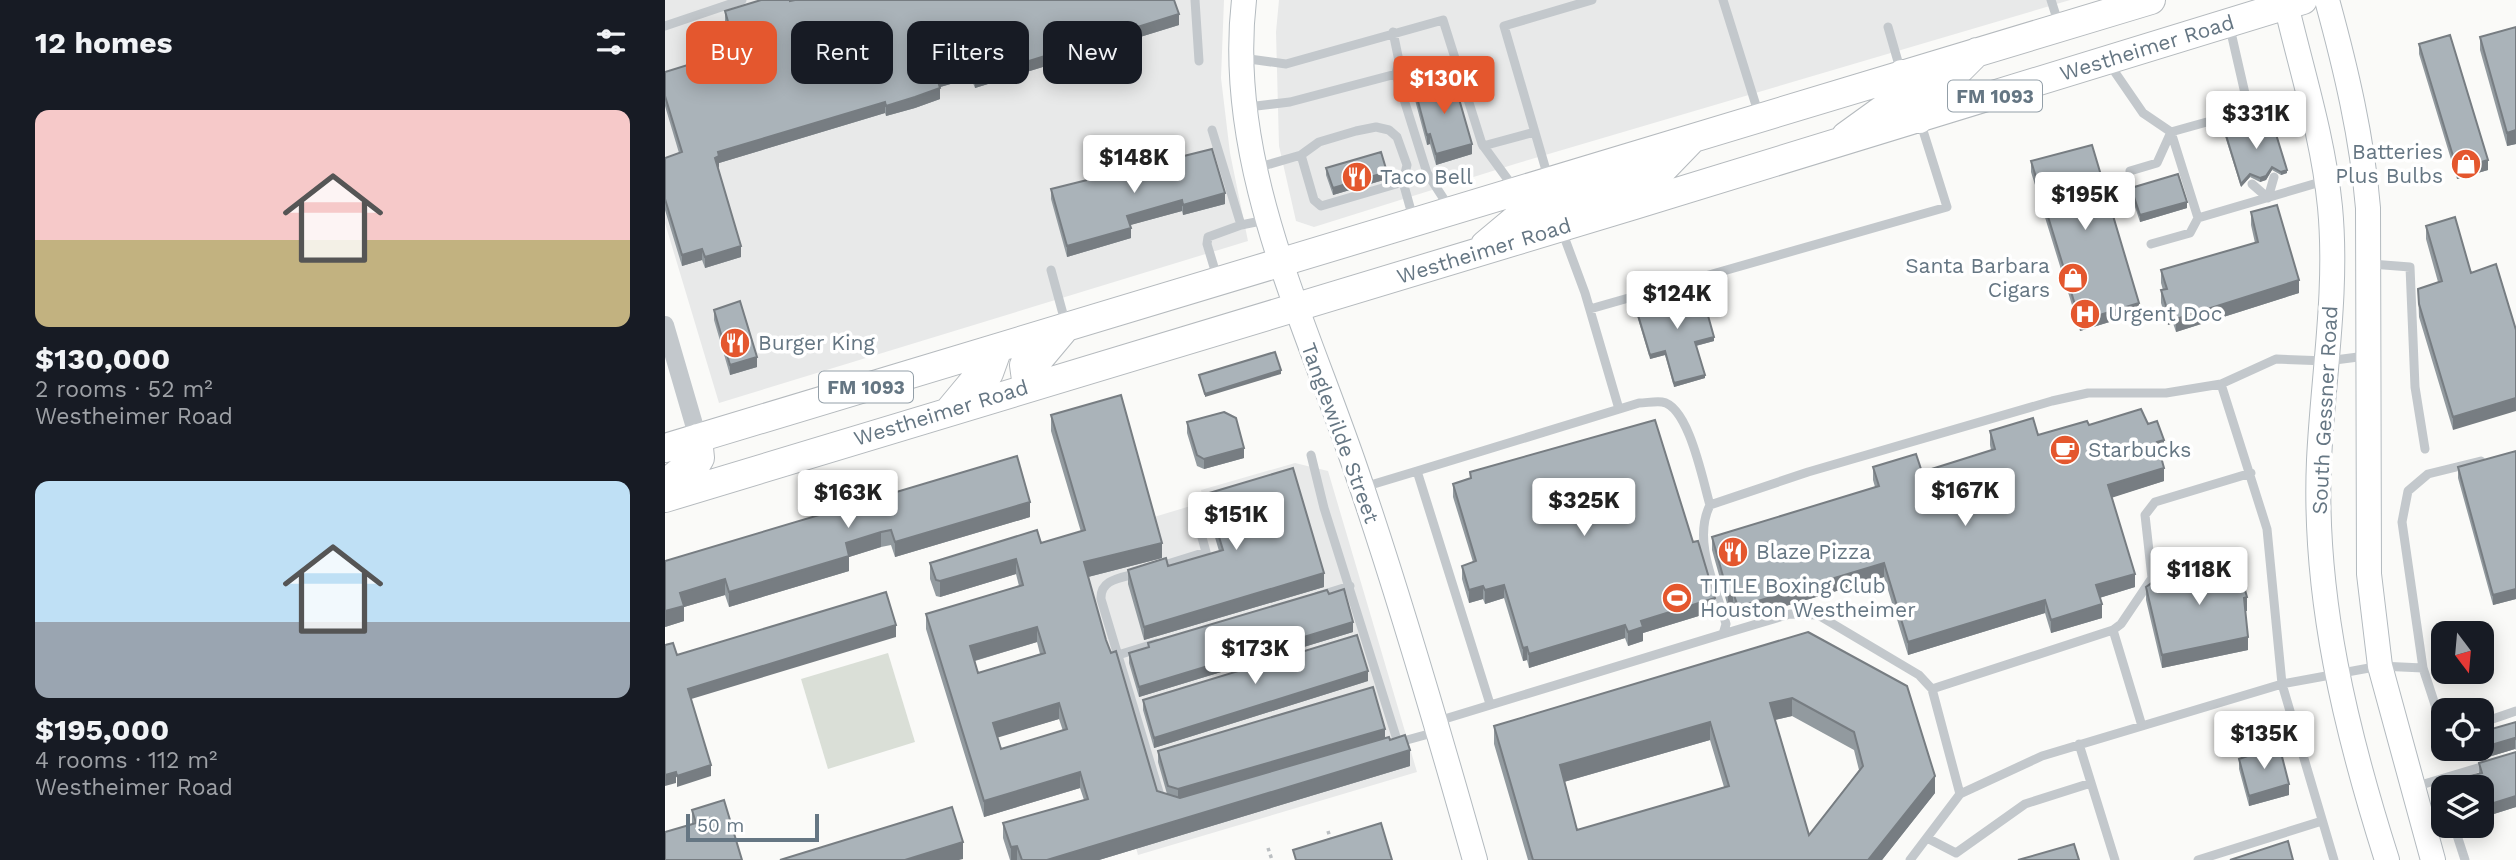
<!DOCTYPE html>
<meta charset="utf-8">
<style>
:root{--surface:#171b24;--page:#20242c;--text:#f1f3f6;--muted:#9ea1a6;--accent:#e4572e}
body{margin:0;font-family:"Work Sans",sans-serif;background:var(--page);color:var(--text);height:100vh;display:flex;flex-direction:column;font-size:26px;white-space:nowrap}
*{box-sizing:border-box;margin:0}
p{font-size:23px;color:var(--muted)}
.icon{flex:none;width:38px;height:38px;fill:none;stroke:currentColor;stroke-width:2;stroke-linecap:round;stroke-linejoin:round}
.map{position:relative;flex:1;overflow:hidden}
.panel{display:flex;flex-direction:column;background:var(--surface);width:665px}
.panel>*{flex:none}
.hud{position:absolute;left:21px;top:21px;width:665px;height:63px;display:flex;gap:14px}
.needle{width:46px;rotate:164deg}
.controls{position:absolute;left:1766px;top:621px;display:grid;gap:14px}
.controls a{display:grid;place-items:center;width:63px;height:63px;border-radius:14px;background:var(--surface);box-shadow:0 4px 18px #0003;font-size:35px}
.scale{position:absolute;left:21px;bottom:18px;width:133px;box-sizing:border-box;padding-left:7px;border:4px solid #657683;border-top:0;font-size:19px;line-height:24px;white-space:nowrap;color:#657683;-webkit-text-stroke:5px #fff;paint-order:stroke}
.price{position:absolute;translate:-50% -60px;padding:0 16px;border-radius:7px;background:#fff;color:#222;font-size:23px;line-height:46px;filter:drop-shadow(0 2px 4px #0008)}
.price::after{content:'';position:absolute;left:50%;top:42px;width:21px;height:16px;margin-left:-10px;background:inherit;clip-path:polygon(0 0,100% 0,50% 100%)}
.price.current{background:var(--accent);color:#fff}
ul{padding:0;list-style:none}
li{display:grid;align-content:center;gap:14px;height:371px;padding:0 35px}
li span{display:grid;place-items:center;height:217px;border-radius:14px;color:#555}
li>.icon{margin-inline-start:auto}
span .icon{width:126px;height:126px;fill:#fffc;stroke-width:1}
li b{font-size:30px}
h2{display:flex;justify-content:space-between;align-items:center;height:84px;padding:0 35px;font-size:30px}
.chip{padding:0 24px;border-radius:14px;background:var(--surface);box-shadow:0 4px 18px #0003;font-size:24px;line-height:63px}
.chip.current{background:var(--accent);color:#fff}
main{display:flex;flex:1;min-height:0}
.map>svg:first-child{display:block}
.built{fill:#e8e9e9}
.green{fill:#dadfd7}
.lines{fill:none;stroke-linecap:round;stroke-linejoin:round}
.secondary-casing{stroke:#b3babf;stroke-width:26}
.primary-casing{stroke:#b5babe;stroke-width:30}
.path{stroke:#bbbfc2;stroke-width:3.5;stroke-dasharray:3.5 3.5;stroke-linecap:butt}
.lane{stroke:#c3c8cc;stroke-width:9}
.street{stroke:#c3c8cc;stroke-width:18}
.secondary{stroke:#fff;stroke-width:24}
.primary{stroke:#fff;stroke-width:28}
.wall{fill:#929a9f;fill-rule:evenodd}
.shaded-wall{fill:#777d82}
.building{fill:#aab3b9;stroke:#777d82;stroke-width:2;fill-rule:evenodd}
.labels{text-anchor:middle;stroke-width:7;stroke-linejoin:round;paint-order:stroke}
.shield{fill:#fff;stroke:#939fa8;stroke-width:2}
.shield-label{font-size:19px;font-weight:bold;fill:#657683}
.street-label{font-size:21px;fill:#657683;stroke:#fff}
.poi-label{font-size:21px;fill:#657683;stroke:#fff;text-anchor:start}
</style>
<main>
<section class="panel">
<h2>12 homes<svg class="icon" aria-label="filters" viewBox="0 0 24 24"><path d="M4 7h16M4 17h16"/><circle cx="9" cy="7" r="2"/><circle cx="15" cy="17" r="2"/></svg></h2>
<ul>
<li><span style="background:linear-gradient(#f6c9c9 60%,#c2b280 0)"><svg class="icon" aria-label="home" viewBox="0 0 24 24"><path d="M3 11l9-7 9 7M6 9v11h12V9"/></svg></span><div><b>$130,000</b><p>2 rooms · 52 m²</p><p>Westheimer Road</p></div></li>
<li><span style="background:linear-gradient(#bfe0f5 65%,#9aa5b1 0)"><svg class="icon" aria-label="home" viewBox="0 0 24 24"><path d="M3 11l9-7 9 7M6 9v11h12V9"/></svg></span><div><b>$195,000</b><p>4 rooms · 112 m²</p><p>Westheimer Road</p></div></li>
</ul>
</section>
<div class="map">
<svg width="1851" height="860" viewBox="0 0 1851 860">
<rect width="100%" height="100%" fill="#fafaf8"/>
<path class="built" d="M0 0H559L556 78 565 153 583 241 54 403 0 223Z
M614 0H1405L850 164 649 227 631 221 614 146 611 32Z
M630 463 663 471 752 772 473 855 389 547 539 502 536 490Z"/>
<path class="green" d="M223 653 250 742 163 769 136 679Z"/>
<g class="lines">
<g class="secondary-casing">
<path id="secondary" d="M579 0C560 163 640 320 691 470 735 598 773 729 810 860
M1620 0C1636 69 1658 136 1665 207 1673 291 1658 376 1654 460 1648 597 1681 731 1722 860
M1662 0C1681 69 1697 137 1703 208L1704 574 1715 666 1768 860"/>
</g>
<g class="primary-casing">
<path id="primary" d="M1254 119 1261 93 1282 82 1312 52
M1181 136 1235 97 1237 74
M896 227 898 209 909 198 998 169 1026 140
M820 245 857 214 880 205 885 182
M362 387 359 365 375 358 401 327
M283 412 308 382 324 373 333 348
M0 448 1486 0
M0 484 17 470 32 463 35 458 33 438
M0 498C546 333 1093 169 1638 0"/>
</g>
<path class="path" d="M663 831 666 841
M603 848 607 860"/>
<path class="lane" d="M530 0 534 61
M1058 0 1094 115
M1386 0 1394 25
M0 26 77 0
M1223 27 1236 72
M1565 28 1584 111
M728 32 734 61 731 74 762 173 784 207
M577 58 621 64 778 20 817 144 849 188
M1445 65 1478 113 1506 132 1492 163 1465 171
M1642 94 1506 132 1533 218 1659 181
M583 107 625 102 731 74
M547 130 576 225 543 237 542 244 552 277
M1572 132 1584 111 1594 126
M818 146 870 132
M636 155 649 200 656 206 738 182
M591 168 636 155 654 142 691 131 711 127 724 130 732 137 742 165 738 182 748 218
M883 177 839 26 927 0
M1587 184 1603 198 1609 177
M576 225 601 220
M897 231 920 293 954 409
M1486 244 1525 233 1533 218
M1706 264 1745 267 1750 387 1760 449
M386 270 401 325
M925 309 1282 207 1255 121
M646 455 659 508 733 743
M752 471 974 403C981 403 990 401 997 402 1024 406 1038 482 1045 505
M699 487 752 471 825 704
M493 567 541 552 530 512
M473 573C456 578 435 579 436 599L497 802
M653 596 685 586
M1448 630 1477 726
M1058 634 1125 614 1153 615 1254 675 1267 689 1448 630 1456 624 1487 578 1480 515 1490 502 1586 473
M453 655 492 643
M1267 689 1295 794
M773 721 1058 634 1061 624C1051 587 1027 541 1045 505L1143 472 1387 401 1423 393H1501L1556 384
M1816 723 1851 711
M1778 729 1758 668 1737 522 1743 491 1763 474 1816 461
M731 743 771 732
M1414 744 1450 860
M1749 787 1823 765
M1789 826 1800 860
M1262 838 1291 853 1360 804 1426 783
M1245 860 1295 794 1377 756 1617 684 1715 666 1758 668
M1533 860 1657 821
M1669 860 1617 684 1602 529 1556 384 1611 359 1662 361 1701 356"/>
<path class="street" d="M0 325 33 438"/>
<use href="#secondary" class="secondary"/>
<use href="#primary" class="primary"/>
</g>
<path class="wall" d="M125 1 514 25 310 88 306 78 275 87V99L250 108 221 116 220 113 54 163V167L53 168 76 257 40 268 37 260 17 266 0 210V158L14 153 0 106V72L68 51 60 22V11Z
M1851 27V144L1842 146 1815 50V37Z
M1754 44 1823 170 1792 179 1754 54Z
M750 90 807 154 771 165 765 144 762 145 750 100Z
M1560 132 1622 173 1616 175 1607 170 1601 180 1595 182 1585 177 1576 187 1560 136Z
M1366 161 1474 313 1415 331 1366 172Z
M661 168 722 179 668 195 661 175Z
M1466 188 1522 208 1475 222 1466 195Z
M386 189 560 204 518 215 517 211 465 225 466 238 402 257 386 199Z
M1586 212 1634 293 1511 332 1508 323 1503 325 1496 303V290H1498L1496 283V270L1590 243 1586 225Z
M1790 217 1788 430 1754 317 1753 289 1773 282 1761 239V226Z
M970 305 1049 341 1031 346 1040 378 1009 387 1000 355 985 359 970 309Z
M49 310 92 367 65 375 49 320Z
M386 415 497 558 423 577 441 640 492 791 502 794 493 762V751L720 738 725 740 745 766 434 860H345L338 838V823L419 800 415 788 319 817 261 629V614L354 586 351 574 275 597 271 596 265 579V563L376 543 416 532 386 431ZM372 642 375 654 313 673 310 661ZM394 719 398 731 336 749 332 737Z
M522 422 579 458 539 469 532 466 522 433Z
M1483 424 1499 454 1496 455 1499 481 1447 497 1470 587 1434 598 1437 618 1386 633 1380 613 1243 655 1219 577 1073 620 1068 606 1063 607 1047 550V537L1210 487 1208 480V467L1257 472 1326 450 1325 445V431L1373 435 1424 425Z
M1851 451V599L1828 605 1793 478V467Z
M352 456 365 517 230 557 226 545 216 547 184 557V571L64 607 60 595 19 607V621L0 627V561Z
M805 472 1028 542 1050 611 978 633V641L963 646 960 638 864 668 862 660 858 661 839 598 820 604 818 599 804 603 797 579V566L808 562 788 497V484L805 479Z
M541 494 659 587 479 640 463 584V570L503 566 554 551 541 507Z
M1481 587 1582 611H1580L1583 650 1497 668 1481 600Z
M664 594 688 632 474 697 464 663V653L483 647V643Z
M1143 632 1270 793 1217 860H863L829 744V726ZM1127 716 1189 750 1194 770 1144 835 1110 720ZM1045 740 1059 787 912 830 899 782Z
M703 681 489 748 478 710V700Z
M1851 722V750L1850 749 1810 761 1806 749H1816Z
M1851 752V807L1816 818V788L1805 787V776L1814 774V763Z
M1574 759 1624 795 1584 806 1574 769Z
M27 810 77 860 27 824Z"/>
<path class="shaded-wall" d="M514 14V25L310 88V78Z
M306 67V78L272 88V78Z
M275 88V99L250 108 221 116V106Z
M220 102V113L54 163V167L50 169V158L53 152Z
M1851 130V144L1842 146V133Z
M765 134V144L762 145V135Z
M807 144V154L771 165V154Z
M1823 160V170L1792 179V169Z
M1607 167V170L1601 180 1595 182V178Z
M1622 170V173L1616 175V172Z
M722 172V179L668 195V188Z
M1585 174V177L1576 187V184Z
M560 193V204L518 215V205Z
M517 200V211L462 226V216Z
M1522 202V208L1475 222V215Z
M466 228V238L402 257V246Z
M76 246V257L40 268V257Z
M37 249V260L17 266V255Z
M1634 280V293L1511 332V319Z
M1474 303V313L1415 331V321Z
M1508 310V323L1503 325V312Z
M1049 337V341L1030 346V342Z
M1000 351V355L985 359V355Z
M92 357V367L65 375V365Z
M616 370V374L540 397V394Z
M1040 375V378L1009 387V383Z
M1851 398V411L1788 430V417Z
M1499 440V454L1492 456V442Z
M579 448V458L539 469V459Z
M1499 468V481L1443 499V485Z
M365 502V517L230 557V542Z
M216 532V547L184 557V571L64 607V592L181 543Z
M497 543V558L419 578V562Z
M351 559V574L275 597V581Z
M1219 563V577L1073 620V607Z
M659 573V587L479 640V627Z
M1470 574V587L1431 599V585Z
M60 579V595L19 607V621L0 627V611L15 593Z
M839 585V598L820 604V590Z
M818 586V599L804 603V590Z
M1851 589V599L1828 605V595Z
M1068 592V606L1063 607V594Z
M1582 597V611H1579V598Z
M1050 598V611L978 633V641L963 646V632L976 621Z
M1380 600V613L1243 655V642Z
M1437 604V618L1386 633V620Z
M688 622V632L474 697V687Z
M231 625V637L23 700V689Z
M960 625V638L864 668V654Z
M372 627V642L305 662V646Z
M1583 637V650L1497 668V655Z
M862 647V660L858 661V648Z
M703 671V681L489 748V738Z
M1127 698V716L1105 721V703Z
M394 703V719L328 739V723Z
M1045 722V740L895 783V765Z
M720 729V740L513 800V789Z
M1850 738V749L1810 761V750L1816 749V748Z
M745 750V766L434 860H382Z
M46 765V776L12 787V776Z
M11 772V783L0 786V775Z
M415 772V788L319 817V801Z
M1270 776V793L1217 860H1203Z
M1624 784V795L1584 806V796Z
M1851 796V807L1816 818V807Z
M298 842V859L294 860H240Z
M352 846V860H346V847Z"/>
<path class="building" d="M96 0H125V1L130 0H509L514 14 310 78 306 67 272 78 275 88 250 97 221 106 220 102 53 152 54 156 50 158 76 246 40 257 37 249 17 255 0 199V158L17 152 0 96V72L71 50 60 11Z
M1851 27V130L1842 133 1815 37Z
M1785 35 1823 160 1792 169 1754 44Z
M788 78 807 144 771 154 765 134 762 135 750 90Z
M1606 118 1622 170 1616 172 1607 167 1601 176 1595 178 1585 174 1576 184 1560 132 1565 131 1575 135 1587 124 1595 129 1600 126V120Z
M1427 145 1474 303 1415 321 1366 161Z
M547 149 560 193 518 205 517 200 462 216 466 228 402 246 386 189Z
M716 152 722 172 668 188 661 168Z
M1513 174 1522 202 1475 215 1466 188Z
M1612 205 1634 280 1511 319 1508 310 1503 312 1496 290 1502 289 1496 270 1593 242 1586 212Z
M1790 217 1806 273 1831 264 1851 330V398L1788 417 1754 304 1753 289 1777 281 1761 226Z
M1035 287 1049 337 1030 342 1040 375 1009 383 1000 351 985 355 970 305Z
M75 301 92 357 65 365 49 310Z
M610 352 616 370 540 394 534 375Z
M456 395 497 543 419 562 441 640 446 653 451 651 492 791 515 798 724 737 725 740 740 735 745 750 382 860H357L352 846 346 847 338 823 423 799 415 772 319 801 261 614 358 585 351 559 275 581 271 580 265 563 372 530 376 543 420 530 386 415ZM372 627 380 653 313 673 305 646ZM394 703 402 729 336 749 328 723Z
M1476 409 1483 424 1492 421 1499 440 1492 442 1499 468 1443 485 1470 574 1431 585 1437 604 1386 620 1380 600 1243 642 1219 563 1073 607 1068 592 1063 594 1047 537 1214 486 1208 467 1251 454 1257 472 1330 449 1325 431 1368 418 1373 435 1422 421 1424 425Z
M559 412 571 418 579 448 539 459 532 455 522 422Z
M990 420 1028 542 1033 541 1050 598 976 621 978 627 963 632 960 625 864 654 862 647 858 648 839 585 820 590 818 586 804 590 797 566 811 561 788 484 806 478 805 472Z
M1851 451V589L1828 595 1793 467Z
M352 456 365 502 230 542 226 530 216 532 181 543 184 556 64 592 60 579 15 593 19 606 0 611V561Z
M628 468 659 573 479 627 463 570 501 558 503 566 558 550 541 494Z
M1571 558 1582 597 1579 598 1583 637 1497 655 1481 587 1491 580Z
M679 589 688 622 474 687 464 653 484 647 483 643 662 590 664 594Z
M221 592 231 625 23 689 46 765 12 776 11 772 0 775V645L8 643 12 655Z
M1143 632 1242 686 1270 776 1203 860H868L829 726ZM1127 698 1189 732 1198 766 1144 835 1105 703ZM1045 722 1064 786 912 830 895 765Z
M692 635 703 671 489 738 478 700Z
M708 687 720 729 513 789 503 786 493 751Z
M1851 722V739L1850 738 1816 748V732Z
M1614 745 1624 784 1584 796 1574 759Z
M1851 752V796L1816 807V788H1809L1805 776 1817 773 1814 763Z
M59 800 77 860H0V832L31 823 27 810Z
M287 807 298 842 240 860H115Z
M716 823 727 860H631L628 850Z
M1623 841 1628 860H1565Z
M1409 844 1414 860H1353Z"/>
<defs>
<g id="shop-disc" transform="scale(1.575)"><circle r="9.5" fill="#e4572e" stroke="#fff"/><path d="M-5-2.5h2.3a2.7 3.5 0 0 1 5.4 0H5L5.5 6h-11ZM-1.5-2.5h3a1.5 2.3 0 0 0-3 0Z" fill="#fff"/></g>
<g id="restaurant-disc" transform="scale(1.575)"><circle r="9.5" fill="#e4572e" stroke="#fff"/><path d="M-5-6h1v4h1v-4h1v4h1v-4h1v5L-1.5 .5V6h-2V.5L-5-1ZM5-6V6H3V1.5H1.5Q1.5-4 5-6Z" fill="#fff"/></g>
<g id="hospital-disc" transform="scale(1.575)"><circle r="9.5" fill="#e4572e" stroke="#fff"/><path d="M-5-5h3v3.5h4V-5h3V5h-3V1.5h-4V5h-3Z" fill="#fff"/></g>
<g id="cafe-disc" transform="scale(1.575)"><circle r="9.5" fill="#e4572e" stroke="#fff"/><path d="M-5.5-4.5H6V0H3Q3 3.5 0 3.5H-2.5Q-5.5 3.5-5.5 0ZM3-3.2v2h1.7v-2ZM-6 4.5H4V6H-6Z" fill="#fff"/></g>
<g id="stadium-disc" transform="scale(1.575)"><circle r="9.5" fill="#e4572e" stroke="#fff"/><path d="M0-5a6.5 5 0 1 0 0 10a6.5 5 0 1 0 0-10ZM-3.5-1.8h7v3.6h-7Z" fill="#fff"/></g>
</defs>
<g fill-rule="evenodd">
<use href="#shop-disc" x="1801" y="164"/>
<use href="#restaurant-disc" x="692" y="177"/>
<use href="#shop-disc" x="1408" y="278"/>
<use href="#hospital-disc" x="1420" y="314"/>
<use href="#restaurant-disc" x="70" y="343"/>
<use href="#cafe-disc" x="1400" y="450"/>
<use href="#restaurant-disc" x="1068" y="552"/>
<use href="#stadium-disc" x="1012" y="598"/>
</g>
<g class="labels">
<g class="shield">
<rect x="1283" y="80.5" width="94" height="31" rx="5"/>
<rect x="154" y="371.5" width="94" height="31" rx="5"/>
</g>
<g class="shield-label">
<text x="1330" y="103">FM 1093</text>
<text x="201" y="394">FM 1093</text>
</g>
<g class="street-label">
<text transform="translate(1482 48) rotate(-17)" y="7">Westheimer Road</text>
<text transform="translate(819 251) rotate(-17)" y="7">Westheimer Road</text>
<text transform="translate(1660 410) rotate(-87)" y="7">South Gessner Road</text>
<text transform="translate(276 413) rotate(-17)" y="7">Westheimer Road</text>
<text transform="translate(675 433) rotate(70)" y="7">Tanglewilde Street</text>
</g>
<g class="poi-label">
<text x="1778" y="159" text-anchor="end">Batteries<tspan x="1778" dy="24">Plus Bulbs</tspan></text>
<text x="715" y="184">Taco Bell</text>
<text x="1385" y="273" text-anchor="end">Santa Barbara<tspan x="1385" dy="24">Cigars</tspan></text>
<text x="1443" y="321">Urgent Doc</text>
<text x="93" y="350">Burger King</text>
<text x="1423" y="457">Starbucks</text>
<text x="1091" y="559">Blaze Pizza</text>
<text x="1035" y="593">TITLE Boxing Club<tspan x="1035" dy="24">Houston Westheimer</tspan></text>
</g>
</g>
</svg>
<div class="controls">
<a><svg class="needle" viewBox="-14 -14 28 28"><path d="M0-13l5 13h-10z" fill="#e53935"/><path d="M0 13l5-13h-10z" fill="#9ea1a6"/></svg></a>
<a><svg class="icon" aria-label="locate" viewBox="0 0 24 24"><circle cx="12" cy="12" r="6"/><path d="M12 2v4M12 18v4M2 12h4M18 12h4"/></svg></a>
<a><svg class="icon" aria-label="layers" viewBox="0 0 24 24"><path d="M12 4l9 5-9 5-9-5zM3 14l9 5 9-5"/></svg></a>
</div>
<div class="scale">50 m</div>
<b class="price current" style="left:779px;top:116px">$130K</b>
<b class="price" style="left:1591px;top:151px">$331K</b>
<b class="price" style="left:469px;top:195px">$148K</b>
<b class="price" style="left:1420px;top:232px">$195K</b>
<b class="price" style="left:1012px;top:331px">$124K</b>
<b class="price" style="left:1300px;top:528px">$167K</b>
<b class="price" style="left:183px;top:530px">$163K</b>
<b class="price" style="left:919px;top:538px">$325K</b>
<b class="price" style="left:571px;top:552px">$151K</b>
<b class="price" style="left:1534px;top:607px">$118K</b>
<b class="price" style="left:590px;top:686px">$173K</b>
<b class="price" style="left:1599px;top:771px">$135K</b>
<div class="hud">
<a class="chip current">Buy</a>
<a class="chip">Rent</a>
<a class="chip">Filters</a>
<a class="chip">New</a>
</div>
</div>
</main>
